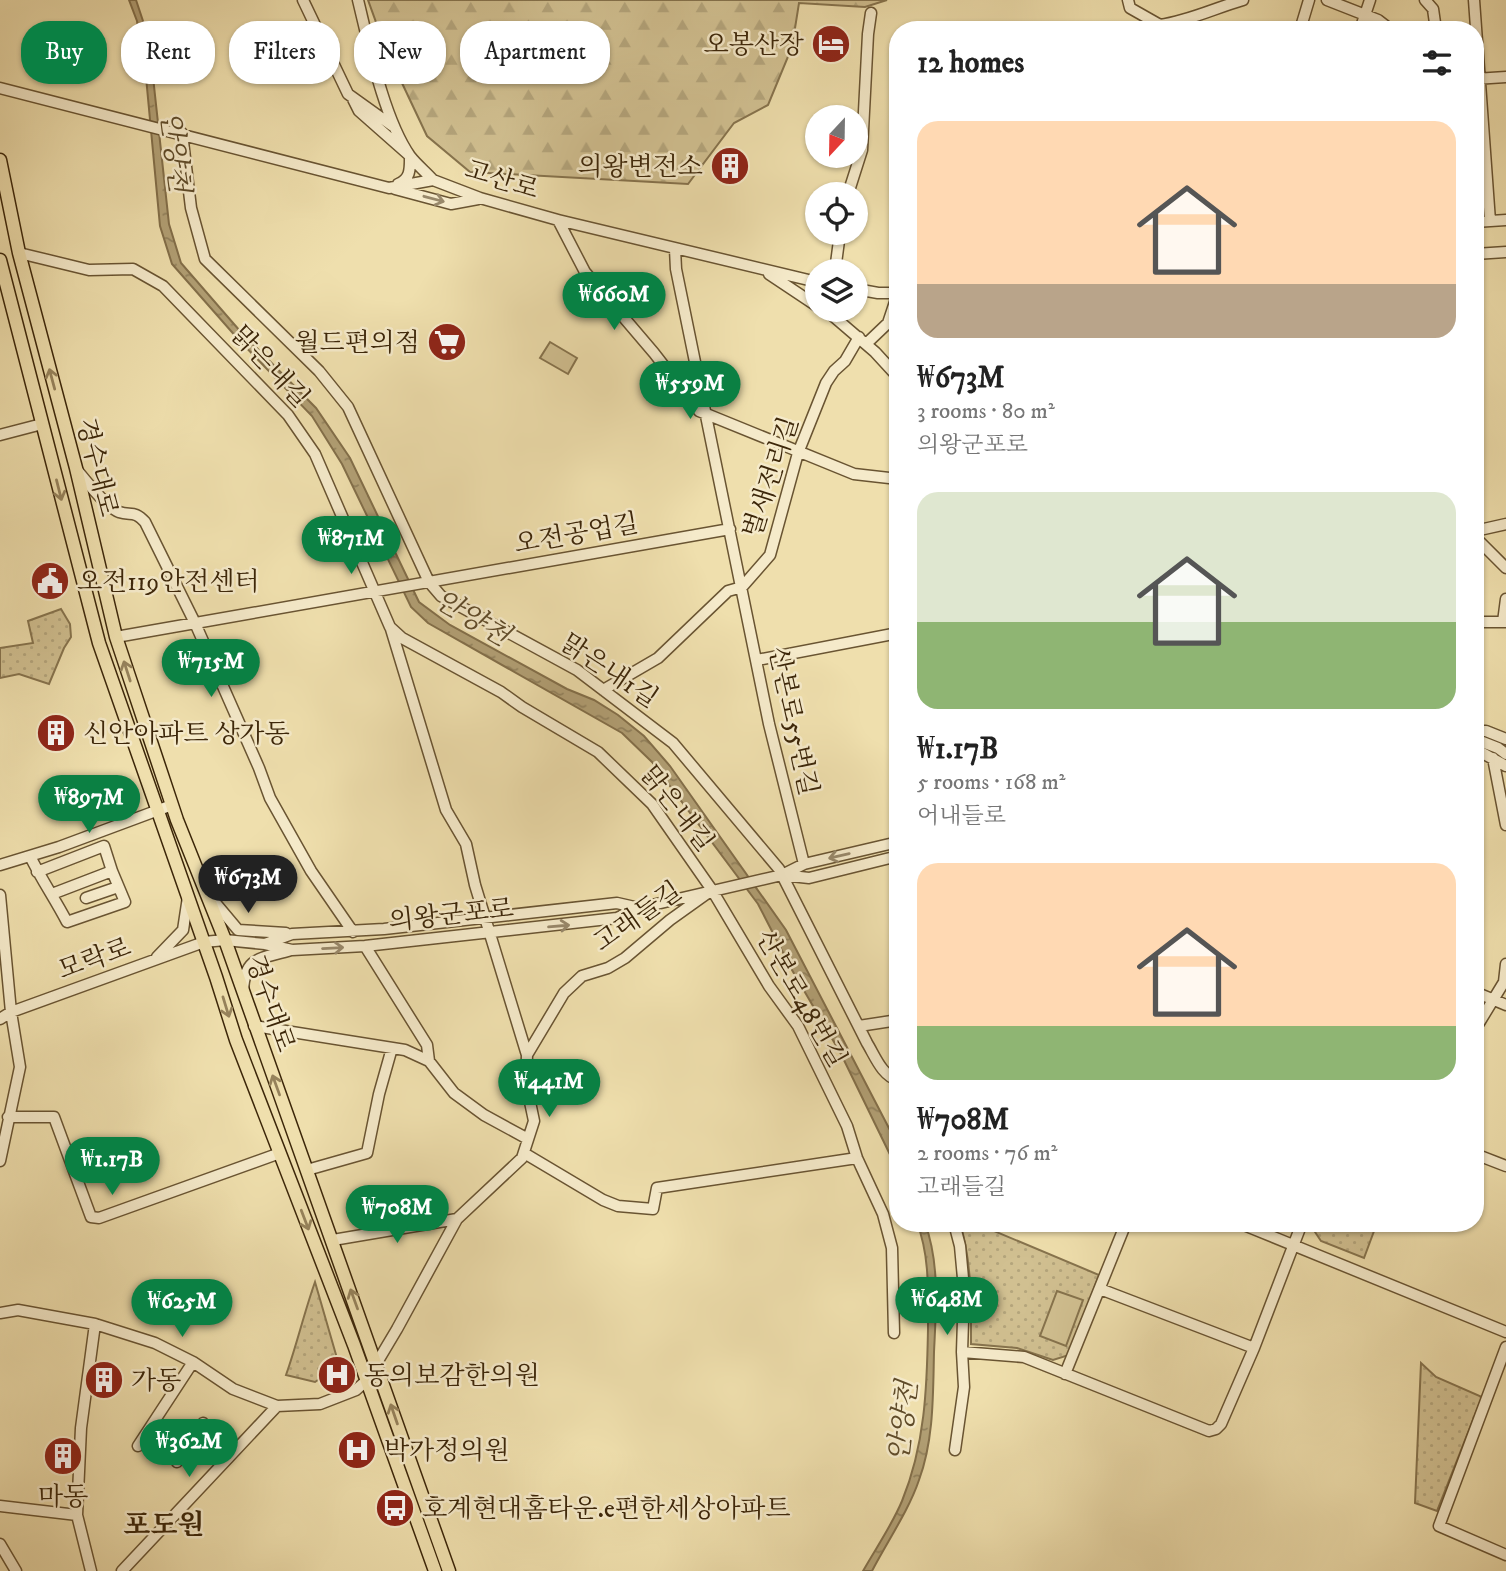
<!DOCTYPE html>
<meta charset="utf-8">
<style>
:root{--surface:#fff;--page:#f2f2f2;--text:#222;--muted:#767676;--accent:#0b8043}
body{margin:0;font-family:"IM FELL DW Pica","Noto Serif KR",serif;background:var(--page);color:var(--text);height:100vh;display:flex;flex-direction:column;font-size:26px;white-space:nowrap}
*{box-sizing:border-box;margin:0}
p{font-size:23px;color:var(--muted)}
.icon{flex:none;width:38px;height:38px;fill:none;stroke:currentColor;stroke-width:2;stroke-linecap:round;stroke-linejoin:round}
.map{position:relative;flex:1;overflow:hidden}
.drawer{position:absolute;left:889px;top:21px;width:595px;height:1211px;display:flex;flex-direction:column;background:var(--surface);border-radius:28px;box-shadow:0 2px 5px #0004}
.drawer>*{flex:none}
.banner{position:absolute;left:21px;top:21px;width:665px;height:63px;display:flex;gap:14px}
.needle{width:46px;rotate:202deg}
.controls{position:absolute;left:805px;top:105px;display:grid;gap:14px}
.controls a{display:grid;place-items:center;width:63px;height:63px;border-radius:50%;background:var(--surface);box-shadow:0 2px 5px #0004;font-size:35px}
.price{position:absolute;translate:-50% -60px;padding:0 16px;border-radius:24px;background:var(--accent);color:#fff;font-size:23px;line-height:46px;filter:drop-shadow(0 2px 4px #0008)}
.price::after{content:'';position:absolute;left:50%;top:42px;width:21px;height:16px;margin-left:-10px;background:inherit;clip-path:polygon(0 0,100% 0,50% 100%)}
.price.active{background:#222;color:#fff}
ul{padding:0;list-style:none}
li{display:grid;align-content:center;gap:14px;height:371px;padding:0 28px}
li span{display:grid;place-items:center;height:217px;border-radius:21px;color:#555}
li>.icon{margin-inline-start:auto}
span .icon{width:126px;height:126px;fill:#fffc;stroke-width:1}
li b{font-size:30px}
h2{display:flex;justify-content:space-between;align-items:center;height:84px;padding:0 28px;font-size:30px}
.pill{padding:0 24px;border-radius:28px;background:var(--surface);box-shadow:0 2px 5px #0004;font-size:24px;line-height:63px}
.pill.active{background:var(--accent);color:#fff}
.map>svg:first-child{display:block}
.forest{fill:url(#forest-firs);stroke:#86734d;stroke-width:2}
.park{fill:url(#park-dots);stroke:#86734d;stroke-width:2}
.pitch{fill:#d1c091;stroke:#86734d;stroke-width:2}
.water{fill:url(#water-ripples);stroke:#836f4a;stroke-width:2}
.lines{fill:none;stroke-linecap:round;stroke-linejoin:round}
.minor-casing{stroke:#695432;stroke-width:13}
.major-casing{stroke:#3c2609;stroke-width:15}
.minor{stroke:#f5eaca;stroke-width:10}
.major{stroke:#efdfad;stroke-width:12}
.oneway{stroke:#98886a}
.oneway2{stroke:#96825b}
.labels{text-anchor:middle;stroke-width:5;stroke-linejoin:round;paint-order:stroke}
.poi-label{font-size:26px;fill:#3c2609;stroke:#f5eaca;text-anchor:start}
.street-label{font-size:26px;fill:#3c2609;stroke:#f5eaca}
.water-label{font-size:28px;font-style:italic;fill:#5f4b29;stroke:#f5eaca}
.neighbourhood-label{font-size:28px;font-weight:bold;fill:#3c2609;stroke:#f5eaca}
</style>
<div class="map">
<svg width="1506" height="1571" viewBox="0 0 1506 1571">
<defs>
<pattern id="forest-firs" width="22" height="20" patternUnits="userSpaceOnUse" patternTransform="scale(1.75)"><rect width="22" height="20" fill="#d1c091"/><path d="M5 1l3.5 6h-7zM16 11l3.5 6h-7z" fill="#b4a57c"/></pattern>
<pattern id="park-dots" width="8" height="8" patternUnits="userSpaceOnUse" patternTransform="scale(1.75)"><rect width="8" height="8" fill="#d1c091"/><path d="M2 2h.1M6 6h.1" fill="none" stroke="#b4a57c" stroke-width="1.8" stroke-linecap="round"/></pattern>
<pattern id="water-ripples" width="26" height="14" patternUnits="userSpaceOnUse" patternTransform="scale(1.75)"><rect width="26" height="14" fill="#b2a075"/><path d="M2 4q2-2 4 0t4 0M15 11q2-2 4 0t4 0" fill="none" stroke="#92825e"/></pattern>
</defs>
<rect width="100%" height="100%" fill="#efdfad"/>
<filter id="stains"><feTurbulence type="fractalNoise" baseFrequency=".00286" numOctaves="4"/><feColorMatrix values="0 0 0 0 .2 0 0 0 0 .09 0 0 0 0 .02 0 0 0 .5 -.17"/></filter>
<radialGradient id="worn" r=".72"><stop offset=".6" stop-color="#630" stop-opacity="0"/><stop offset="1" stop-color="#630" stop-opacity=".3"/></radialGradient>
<path class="forest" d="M368 0H887L865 7 799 3 792 47 768 105 734 123 688 184 470 172 427 136 385 47Z"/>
<path class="park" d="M61 609 70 624 71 637 64 648 49 684 19 674 0 678V648L33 643 28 621Z
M960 1223H975L1099 1275 1069 1355 1053 1360 1017 1348 971 1344C971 1303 972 1263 960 1223Z
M1316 1223H1377L1364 1258 1321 1241 1313 1229Z
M315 1282 339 1365 315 1382 286 1375C297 1344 304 1313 315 1282Z
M1421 1363 1436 1377 1482 1397 1437 1511 1415 1503Z"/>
<path class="pitch" d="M550 342 577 358 568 374 540 358Z
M1057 1291 1083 1300 1066 1346 1040 1336Z"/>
<path class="water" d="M129 0H136L143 21 153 77 169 224 181 263 240 331 316 408 350 458 419 602 450 625 567 689 594 700 618 715 644 736 670 766 786 930 892 1134 898 1150V1171L841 1054 792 970 758 904 652 762 622 733 428 623 411 607 342 464 312 416 238 339 172 264 160 226 146 77 137 21Z
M917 1223H925C940 1264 936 1309 934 1352 933 1393 934 1440 919 1480 909 1510 887 1542 872 1571H863C876 1548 892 1525 902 1501 925 1445 927 1388 928 1329 928 1294 930 1256 917 1223Z"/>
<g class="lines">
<g class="minor-casing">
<path id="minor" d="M303 0 348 94 394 127
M358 0C369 45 384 119 410 156 417 165 426 172 433 180
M1128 0 1130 8 1160 25V30
M1327 0 1378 20 1391 30
M1425 0 1433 9 1436 30
M1474 0 1490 221
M1160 25C1189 21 1215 8 1243 0
M1300 30 1309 0
M1360 30 1370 0
M1475 79 1506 77
M0 88 389 188 433 180 480 198 558 220 817 282
M353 99 359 111 410 156C410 168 411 179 398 184
M182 133 191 208 205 259 319 371 348 407 429 582 441 596 577 670 673 743 779 869 867 1043C875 1056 882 1076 898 1080
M395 189 451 204 478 199
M848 194 862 150 868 34 871 13
M558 220 585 272 654 353 699 411 854 474 898 479
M1475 222 1506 220
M675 249 676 269 769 724 804 864
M19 253 89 270 133 269 163 286 288 415 315 454 390 627 402 638 501 692 522 707 598 752 652 804 712 890 769 986 798 1026 847 1126 857 1158 883 1214 892 1248 894 1333
M1475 254 1506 252
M835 271 840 233
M769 274 817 306
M856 289 878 293H898L888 323 866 344
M832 310 833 316 875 352 898 377
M0 435 42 424
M77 470C86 481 106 507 119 512 131 516 134 510 145 522L195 623 259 768 270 798 311 871 353 932
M1475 531 1506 524
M1475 537 1506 568
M1475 622H1506
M1503 622 1506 599
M391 629 446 810 466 844 475 885 527 1055
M116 637 730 529
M757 660 898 633
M603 690 658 658 728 591 742 587 770 555 798 453 826 383 834 371 845 361 859 337
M1475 731H1486L1506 739
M1475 739 1498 748 1506 754
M1475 749 1506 766
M1493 758 1506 825
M30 856C41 879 55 899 67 922L125 902 112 871 52 894
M0 865 59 847 172 805
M37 872 104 846 112 871
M782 875 809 878 898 856
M0 895 11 1012 20 1067 0 1161
M86 898 118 887
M212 899 238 930 286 933
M265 944 292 934 384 929 617 903 639 908
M365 946 427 1045 429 1061
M157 957 183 930 188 897
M243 990C245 955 262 959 291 950
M1475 992 1506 1005
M0 1019 11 1012 204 942 225 940 265 944 292 950 365 946 617 918 639 908 782 875 804 864 898 842
M1475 1023H1479L1504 982 1506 964
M254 1026 405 1050 429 1061 454 1093 484 1115 528 1139
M859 1026 898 1020
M8 1117H54L91 1217 99 1218 280 1153
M524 1153 603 1200 618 1206 653 1209 657 1188 857 1158
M1475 1154 1506 1166
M307 1170 367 1153 379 1094 392 1048
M954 1223 960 1246 964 1289 962 1352 964 1387 955 1450
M1239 1223 1506 1332
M333 1240 457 1219
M1100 1289 1254 1348
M0 1313 18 1310 95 1324 155 1343 193 1362 233 1389 277 1406 320 1404 356 1390 366 1381 397 1329 457 1219 522 1158 534 1121 526 1083 527 1055 564 993 582 976 608 968 625 958 670 920 712 890
M1506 1347 1439 1526 1506 1555
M962 1352 1024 1357 1209 1431 1216 1429 1221 1424 1254 1348 1302 1223
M1065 1374 1126 1223
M138 1446 193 1362
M177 1462 203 1423
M0 1506 77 1515
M0 1544 16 1571
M91 1571 77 1515 81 1428 95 1324
M122 1571 277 1406"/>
</g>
<g class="major-casing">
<path id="major" d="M0 160 19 253 76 468 116 637 177 820 225 940 449 1571
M0 260 99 643 216 977 236 1040 354 1345 435 1571"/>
</g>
<use href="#minor" class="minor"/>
<use href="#major" class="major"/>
</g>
<defs><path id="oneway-shaft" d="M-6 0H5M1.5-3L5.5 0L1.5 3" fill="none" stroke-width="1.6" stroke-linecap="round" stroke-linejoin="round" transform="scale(1.75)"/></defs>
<g class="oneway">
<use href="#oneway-shaft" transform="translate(434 199) rotate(15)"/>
<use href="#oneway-shaft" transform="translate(839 856) rotate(167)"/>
<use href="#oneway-shaft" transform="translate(559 926) rotate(-5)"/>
<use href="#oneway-shaft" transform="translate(333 948) rotate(-3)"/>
</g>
<g class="oneway2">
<use href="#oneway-shaft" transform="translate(52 379) rotate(-105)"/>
<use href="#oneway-shaft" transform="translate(59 490) rotate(76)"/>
<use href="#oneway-shaft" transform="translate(127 671) rotate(-108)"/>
<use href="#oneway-shaft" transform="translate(226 1007) rotate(73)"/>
<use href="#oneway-shaft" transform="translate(276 1085) rotate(-110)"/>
<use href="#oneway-shaft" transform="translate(305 1220) rotate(69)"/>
<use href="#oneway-shaft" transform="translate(354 1299) rotate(-110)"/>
<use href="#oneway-shaft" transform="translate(394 1414) rotate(-109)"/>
</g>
<defs>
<g id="hotel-disc" transform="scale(2.0125)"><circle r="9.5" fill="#8f2418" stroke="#f5eaca"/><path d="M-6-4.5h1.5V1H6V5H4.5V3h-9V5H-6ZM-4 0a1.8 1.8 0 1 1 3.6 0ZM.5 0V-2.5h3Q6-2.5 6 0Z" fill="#fff"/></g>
<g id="building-disc" transform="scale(2.0125)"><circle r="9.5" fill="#8f2418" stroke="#f5eaca"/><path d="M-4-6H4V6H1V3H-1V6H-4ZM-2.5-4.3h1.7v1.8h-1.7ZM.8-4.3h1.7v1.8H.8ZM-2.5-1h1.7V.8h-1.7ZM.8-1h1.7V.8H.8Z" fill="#fff"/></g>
<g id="supermarket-disc" transform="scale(2.0125)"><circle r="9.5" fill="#8f2418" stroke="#f5eaca"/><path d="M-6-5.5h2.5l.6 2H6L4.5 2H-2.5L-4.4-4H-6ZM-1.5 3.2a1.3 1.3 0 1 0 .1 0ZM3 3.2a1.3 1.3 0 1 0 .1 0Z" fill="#fff"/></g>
<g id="civic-disc" transform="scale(2.0125)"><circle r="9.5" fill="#8f2418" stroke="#f5eaca"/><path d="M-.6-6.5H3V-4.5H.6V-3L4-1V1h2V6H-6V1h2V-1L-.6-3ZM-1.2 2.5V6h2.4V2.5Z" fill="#fff"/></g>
<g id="hospital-disc" transform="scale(2.0125)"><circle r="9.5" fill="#8f2418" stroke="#f5eaca"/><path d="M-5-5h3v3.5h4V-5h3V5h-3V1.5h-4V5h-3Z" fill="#fff"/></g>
<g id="bus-disc" transform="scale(2.0125)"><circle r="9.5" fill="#8f2418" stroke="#f5eaca"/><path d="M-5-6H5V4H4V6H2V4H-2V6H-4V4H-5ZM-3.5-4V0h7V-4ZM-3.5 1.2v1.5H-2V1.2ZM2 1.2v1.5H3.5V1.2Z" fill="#fff"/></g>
</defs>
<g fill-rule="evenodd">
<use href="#hotel-disc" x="831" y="44"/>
<use href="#building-disc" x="730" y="166"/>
<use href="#supermarket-disc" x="447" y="342"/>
<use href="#civic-disc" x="50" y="581"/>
<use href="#building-disc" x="56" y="733"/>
<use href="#hospital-disc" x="337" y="1375"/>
<use href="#building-disc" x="104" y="1380"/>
<use href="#hospital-disc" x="357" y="1450"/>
<use href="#building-disc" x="63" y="1456"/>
<use href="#bus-disc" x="395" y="1508"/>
</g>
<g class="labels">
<g class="poi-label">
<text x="804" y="53" text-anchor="end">오봉산장</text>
<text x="703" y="175" text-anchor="end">의왕변전소</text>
<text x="420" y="351" text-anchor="end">월드편의점</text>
<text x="77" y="590">오전119안전센터</text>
<text x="83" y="742">신안아파트 상가동</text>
<text x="364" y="1384">동의보감한의원</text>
<text x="131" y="1389">가동</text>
<text x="384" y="1459">박가정의원</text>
<text x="63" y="1505" text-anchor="middle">마동</text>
<text x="422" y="1517">호계현대홈타운.e편한세상아파트</text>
</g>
<g class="street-label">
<text transform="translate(502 179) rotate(17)" y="9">고산로</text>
<text transform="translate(271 366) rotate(47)" y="9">맑은내길</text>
<text transform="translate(98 467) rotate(76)" y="9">경수대로</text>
<text transform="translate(770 477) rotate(-72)" y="9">벌새전리길</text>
<text transform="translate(576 533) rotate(-10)" y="9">오전공업길</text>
<text transform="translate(610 670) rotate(34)" y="9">맑은내1길</text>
<text transform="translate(794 721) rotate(78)" y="9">산본로55번길</text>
<text transform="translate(678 808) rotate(52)" y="9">맑은내길</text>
<text transform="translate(451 914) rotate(-6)" y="9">의왕군포로</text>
<text transform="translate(637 916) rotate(-35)" y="9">고래들길</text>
<text transform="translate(94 958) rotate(-20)" y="9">모락로</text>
<text transform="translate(802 998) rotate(60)" y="9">산본로48번길</text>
<text transform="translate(271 1003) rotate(71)" y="9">경수대로</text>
</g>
<g class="water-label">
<text transform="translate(176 152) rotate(83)" y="10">안양천</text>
<text transform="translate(473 617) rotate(31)" y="10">안양천</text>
<text transform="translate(902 1421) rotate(-83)" y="10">안양천</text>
</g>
<g class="neighbourhood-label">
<text x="164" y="1534">포도원</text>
</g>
</g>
<rect width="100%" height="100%" filter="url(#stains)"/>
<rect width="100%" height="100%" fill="url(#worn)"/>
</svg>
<div class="controls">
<a><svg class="needle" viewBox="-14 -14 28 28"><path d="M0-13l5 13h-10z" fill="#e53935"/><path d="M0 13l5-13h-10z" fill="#767676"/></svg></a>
<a><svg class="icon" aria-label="locate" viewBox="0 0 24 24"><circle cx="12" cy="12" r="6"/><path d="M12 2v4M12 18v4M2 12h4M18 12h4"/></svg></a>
<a><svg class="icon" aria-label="layers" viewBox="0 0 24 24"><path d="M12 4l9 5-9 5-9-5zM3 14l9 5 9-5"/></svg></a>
</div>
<b class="price" style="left:614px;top:332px">₩660M</b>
<b class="price" style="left:690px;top:421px">₩559M</b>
<b class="price" style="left:351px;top:576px">₩871M</b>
<b class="price" style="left:211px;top:699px">₩715M</b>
<b class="price" style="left:89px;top:835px">₩897M</b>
<b class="price active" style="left:248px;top:915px">₩673M</b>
<b class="price" style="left:549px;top:1119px">₩441M</b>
<b class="price" style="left:112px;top:1197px">₩1.17B</b>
<b class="price" style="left:397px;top:1245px">₩708M</b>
<b class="price" style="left:947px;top:1337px">₩648M</b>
<b class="price" style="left:182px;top:1339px">₩625M</b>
<b class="price" style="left:189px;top:1479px">₩362M</b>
<div class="banner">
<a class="pill active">Buy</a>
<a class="pill">Rent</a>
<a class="pill">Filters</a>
<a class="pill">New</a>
<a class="pill">Apartment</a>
</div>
<section class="drawer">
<h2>12 homes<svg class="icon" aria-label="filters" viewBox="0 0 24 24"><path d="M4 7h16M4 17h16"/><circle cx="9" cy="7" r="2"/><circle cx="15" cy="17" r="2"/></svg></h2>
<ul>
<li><span style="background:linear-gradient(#ffd9b3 75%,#b9a48a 0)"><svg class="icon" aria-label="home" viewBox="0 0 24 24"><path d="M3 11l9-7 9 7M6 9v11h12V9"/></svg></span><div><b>₩673M</b><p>3 rooms · 80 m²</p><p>의왕군포로</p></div></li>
<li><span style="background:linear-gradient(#dfe7d0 60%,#8fb573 0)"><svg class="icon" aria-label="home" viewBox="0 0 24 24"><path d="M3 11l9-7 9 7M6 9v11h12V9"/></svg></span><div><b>₩1.17B</b><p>5 rooms · 168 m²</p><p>어내들로</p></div></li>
<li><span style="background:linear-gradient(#ffd9b3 75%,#8fb573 0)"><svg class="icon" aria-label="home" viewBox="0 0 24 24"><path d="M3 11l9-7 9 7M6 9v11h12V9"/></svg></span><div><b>₩708M</b><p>2 rooms · 76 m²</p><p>고래들길</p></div></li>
</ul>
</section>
</div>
